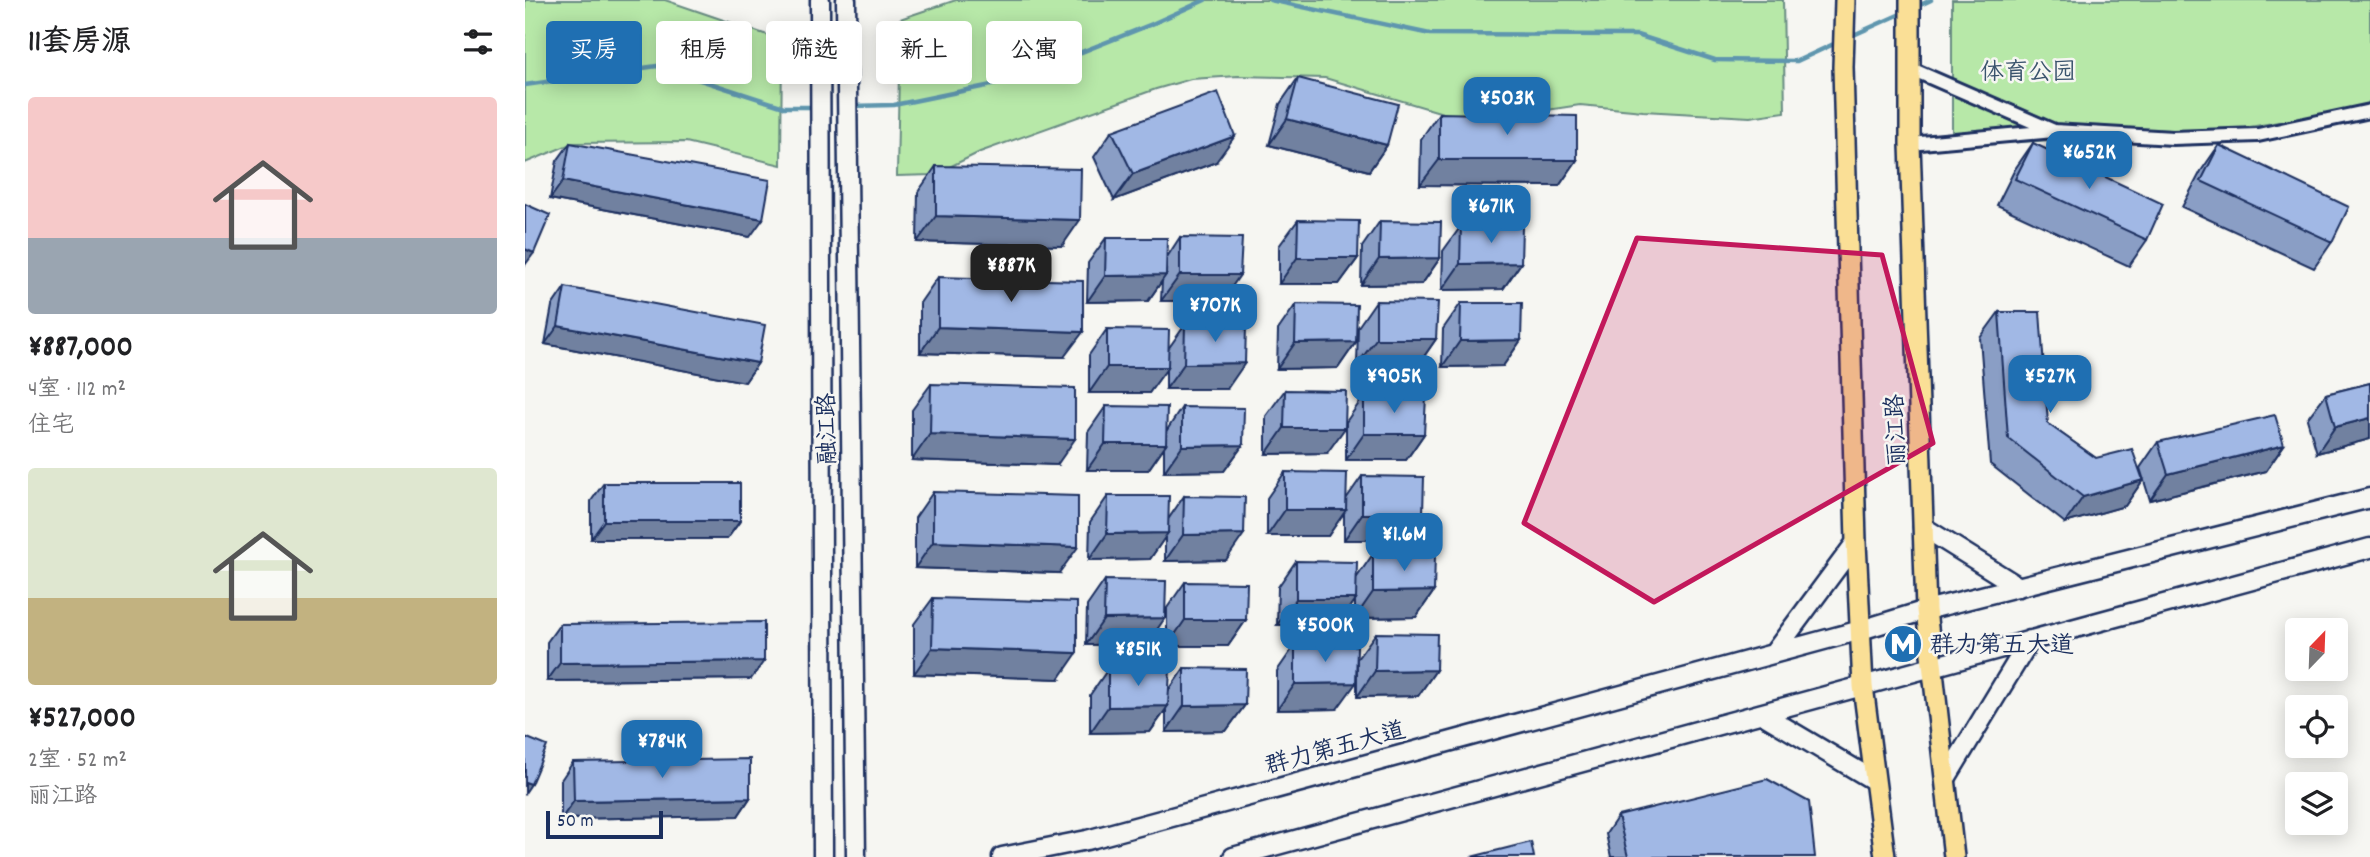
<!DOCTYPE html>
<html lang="zh">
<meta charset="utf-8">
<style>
:root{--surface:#fff;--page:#f2f2f2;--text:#202124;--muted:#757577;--accent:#1f6fb2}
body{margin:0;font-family:Dekko,"LXGW WenKai TC",sans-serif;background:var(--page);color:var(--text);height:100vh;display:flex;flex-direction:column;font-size:26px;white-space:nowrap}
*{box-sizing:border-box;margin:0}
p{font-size:23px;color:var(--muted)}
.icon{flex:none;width:38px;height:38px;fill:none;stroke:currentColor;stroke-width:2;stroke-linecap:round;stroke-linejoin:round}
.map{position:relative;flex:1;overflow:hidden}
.drawer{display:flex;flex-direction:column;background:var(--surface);width:525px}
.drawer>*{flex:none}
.banner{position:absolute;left:21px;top:21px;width:665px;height:63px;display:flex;gap:14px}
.needle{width:46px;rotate:23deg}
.controls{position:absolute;left:1760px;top:618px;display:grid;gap:14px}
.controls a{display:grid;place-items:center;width:63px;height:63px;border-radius:7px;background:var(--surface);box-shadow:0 4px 18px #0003;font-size:35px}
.scale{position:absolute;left:21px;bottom:18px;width:117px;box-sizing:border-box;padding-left:7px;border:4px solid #1b2f5e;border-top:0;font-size:19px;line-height:24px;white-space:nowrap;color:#1b2f5e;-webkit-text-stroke:5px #f6f6f2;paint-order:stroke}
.price{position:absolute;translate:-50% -60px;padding:0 16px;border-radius:14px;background:var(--accent);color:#fff;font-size:23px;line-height:46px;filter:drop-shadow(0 2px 4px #0008)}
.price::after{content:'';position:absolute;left:50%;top:42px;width:21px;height:16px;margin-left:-10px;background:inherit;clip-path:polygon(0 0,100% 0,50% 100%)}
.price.on{background:#222;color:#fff}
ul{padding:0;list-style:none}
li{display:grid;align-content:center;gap:14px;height:371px;padding:0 28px}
li span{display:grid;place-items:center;height:217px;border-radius:7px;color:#555}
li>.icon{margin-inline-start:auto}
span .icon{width:126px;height:126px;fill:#fffc;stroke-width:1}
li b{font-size:30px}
h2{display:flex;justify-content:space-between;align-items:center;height:84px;padding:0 28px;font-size:30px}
.pill{padding:0 24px;border-radius:7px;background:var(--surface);box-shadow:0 4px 18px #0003;font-size:24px;line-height:63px}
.pill.on{background:var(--accent);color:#fff}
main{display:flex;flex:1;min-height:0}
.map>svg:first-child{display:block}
.green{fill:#b7e8a8;stroke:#698c83;stroke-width:2}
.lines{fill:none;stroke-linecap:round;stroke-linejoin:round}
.stream{stroke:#5e96ae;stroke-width:4.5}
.street-casing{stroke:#1b2f5e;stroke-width:18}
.secondary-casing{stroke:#1b2f5e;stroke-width:23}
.primary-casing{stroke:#1b2f5e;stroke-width:24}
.street{stroke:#f6f6f2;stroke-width:12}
.secondary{stroke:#f6f6f2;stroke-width:18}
.primary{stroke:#fadf96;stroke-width:19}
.wall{fill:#8a9ec5;stroke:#1b2f5e;stroke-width:2}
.shaded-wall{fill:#7181a0;stroke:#1b2f5e;stroke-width:2}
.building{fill:#a1b8e5;stroke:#1b2f5e;stroke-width:2}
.marked{fill:#c2185b;fill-opacity:0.2;stroke:#c2185b;stroke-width:5;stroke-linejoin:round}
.labels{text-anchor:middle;stroke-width:5;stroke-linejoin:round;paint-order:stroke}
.park-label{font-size:24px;fill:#3a546d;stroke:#f6f6f2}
.street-label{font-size:24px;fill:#1b2f5e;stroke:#f6f6f2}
.poi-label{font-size:24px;fill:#1b2f5e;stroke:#f6f6f2;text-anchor:start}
</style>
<main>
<section class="drawer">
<h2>11套房源<svg class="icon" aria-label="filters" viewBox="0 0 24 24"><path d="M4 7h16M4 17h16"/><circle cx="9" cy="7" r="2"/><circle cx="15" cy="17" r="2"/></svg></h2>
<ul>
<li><span style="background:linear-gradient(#f6c9c9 65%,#9aa5b1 0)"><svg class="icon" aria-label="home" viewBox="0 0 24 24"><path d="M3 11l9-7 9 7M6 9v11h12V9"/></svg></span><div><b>¥887,000</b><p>4室 · 112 m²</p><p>住宅</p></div></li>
<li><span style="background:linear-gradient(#dfe7d0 60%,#c2b280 0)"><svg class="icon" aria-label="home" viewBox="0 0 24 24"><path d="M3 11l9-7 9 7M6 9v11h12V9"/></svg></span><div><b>¥527,000</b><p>2室 · 52 m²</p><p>丽江路</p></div></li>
</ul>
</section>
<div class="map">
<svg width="1845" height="857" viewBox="0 0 1845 857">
<rect width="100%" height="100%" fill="#f6f6f2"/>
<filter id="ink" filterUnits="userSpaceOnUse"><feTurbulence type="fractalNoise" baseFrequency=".0143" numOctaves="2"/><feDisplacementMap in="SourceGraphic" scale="14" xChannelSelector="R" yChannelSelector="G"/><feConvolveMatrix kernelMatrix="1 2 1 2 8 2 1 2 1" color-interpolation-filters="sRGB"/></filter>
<g filter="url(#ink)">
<path class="green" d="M0 0H140L257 40 256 165 161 142 48 143 0 163Z
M431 0H1258L1260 112 1225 117 1118 111 1055 105 989 115 928 116 800 78 713 76 666 79 631 89 455 152 408 175 372 176 375 19Z
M1427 0H1845V106L1713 129 1427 146Z"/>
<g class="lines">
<path class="stream" d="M745 0 905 34 1112 35 1190 60 1272 61 1313 42
M1391 7 1406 0
M1324 37 1380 12
M0 85 132 66 259 107H292
M326 106 369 105 481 82 627 24 680 0"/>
<g class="street-casing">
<path id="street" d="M1384 68 1529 131 1385 144
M1529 131 1648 138 1733 135 1845 111"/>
</g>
<g class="secondary-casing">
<path id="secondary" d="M295 0 298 857
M321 0 331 857
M1398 527 1494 587
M1248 654 1331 542
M1237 714 1350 781
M1420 780 1505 640
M477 857 562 840 1336 630 1401 610 1845 498
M708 857 1845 548"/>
</g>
<g class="primary-casing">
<path id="primary" d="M1320 0 1318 67 1331 542 1338 686 1360 857
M1385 0V144L1401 610 1429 857"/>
</g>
<use href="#street" class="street"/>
<use href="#secondary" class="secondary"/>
<use href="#primary" class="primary"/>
</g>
<path class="wall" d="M773 78 862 145 844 171 744 145 755 104Z
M914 113 1052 160 1034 186 895 185 896 139Z
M587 131 691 162 589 200 569 157Z
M45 143 225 237 25 199 32 161Z
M1508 143 1622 240 1604 266 1472 205 1490 169Z
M1694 145 1807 242 1789 268 1657 207 1676 171Z
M411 166 537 246 392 242 393 192Z
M773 220 833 258 814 284H754V246Z
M855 221 915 258 897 284 836 285 837 247Z
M936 226 996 263 978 289 917 290 918 251Z
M655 237 697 301H636L637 281 623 301 562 302 563 263 581 238 642 257Z
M413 277 539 357 395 353V303Z
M40 287 233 363 220 382 20 344 27 306Z
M851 301 911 339 893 365H832L833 327Z
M936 303 996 340 978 366 917 367 918 329Z
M771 304 831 342 813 368 752 369 753 330Z
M1474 312 1523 424 1571 458 1618 480 1600 506 1540 523 1465 464 1455 338Z
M660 325 702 389H641V369L624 393H564V355L582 329 643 349Z
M1845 383V439L1792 453 1782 419 1801 394Z
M406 384 532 465 387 460V410Z
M760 390 802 453 741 454V416Z
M839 396 899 434 881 460H821V422Z
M581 406 642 430 657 407 718 445 699 471 639 472V447L623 470H562L563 432Z
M1633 442 1759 445 1741 471 1625 500 1615 468Z
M760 472 821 499 837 476 898 514 879 540H819V512L803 536H742V498Z
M79 483 215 521 202 539H66V501Z
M408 492 534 573 390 568V518Z
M583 496 644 518 659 496 701 560 640 561V537L625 559 564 560 565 522Z
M848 554 909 591 891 617 830 618V600L813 625H752L753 587 771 561 832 577Z
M580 580 622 644 561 645 562 606Z
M660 582 721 620 703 646H642V608Z
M408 598 534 679 389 674V624Z
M35 624 226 679 22 681V642Z
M851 633 911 670 893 696 832 697V659Z
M770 645 812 709 752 710V671Z
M659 668 720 705 701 731 641 732V710L625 732 565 733V695L583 669 644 690Z
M48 762 225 798 213 816 36 819V780Z
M1093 816 1290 857H1086L1081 834Z"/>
<path class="shaded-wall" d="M762 119 862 145 844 171 744 145Z
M710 136 691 162 589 200 608 174Z
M914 160H1052L1034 186 895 185Z
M38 181 238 219 225 237 25 199Z
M411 216 555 220 537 246 392 242Z
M0 249 9 253 0 265Z
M772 258H833L814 284H754Z
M915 258 897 284 836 285 854 259Z
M996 263 978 289 917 290 935 264Z
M641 275 623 301 562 302 580 276Z
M655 275H715L697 301H636Z
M33 326 233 363 220 382 20 344Z
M413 327 558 332 539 357 395 353Z
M851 339H911L893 365H832Z
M996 340 978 366 917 367 935 341Z
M831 342 813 368 752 369 770 343Z
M720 363 702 389H641L659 364Z
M582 367H643L624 393H564Z
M1845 418V439L1792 453 1810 427Z
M759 428H820L802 453 741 454Z
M405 434 550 439 532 465 387 460Z
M839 434H899L881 460H821Z
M580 444H641L623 470H562Z
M718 445 699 471 639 472 657 446Z
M1759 445 1741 471 1625 500 1643 474Z
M1618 480 1600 506 1540 523 1558 497Z
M760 510H821L803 536H742Z
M837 514H898L879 540H819Z
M79 521H215L202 539H66Z
M643 533 625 559 564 560 582 534Z
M719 534 701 560 640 561 658 535Z
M408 542 553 547 534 573 390 568Z
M909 591 891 617 830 618 848 592Z
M771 599H831L813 625H752Z
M640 618 622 644 561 645 579 619Z
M660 620H721L703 646H642Z
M407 648 552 653 534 679 389 674Z
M239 661 226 679 22 681 35 663Z
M911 670 893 696 832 697 850 671Z
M831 683 812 709 752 710 770 684Z
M720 705 701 731 641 732 659 706Z
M643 706 625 732 565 733 583 707Z
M0 782 6 784 0 793Z
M225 798 213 816 36 819 49 801Z"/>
<path class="building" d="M773 78 873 104 862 145 762 119Z
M693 92 710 136 608 174 587 131Z
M914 113 1052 116V160H914Z
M45 143 245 180 238 219 38 181Z
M1508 143 1638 204 1622 240 1490 179Z
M1694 145 1824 207 1807 242 1676 181Z
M411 166 556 169 555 220 411 216Z
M0 204 25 215 9 253 0 249Z
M773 220 834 221 833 258H772Z
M855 221 916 222 915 258 854 259Z
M936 226H997L996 263 935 264Z
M655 237 717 238 715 275H655Z
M581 238H642L641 275 580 276Z
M413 277 558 281V332L413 327Z
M40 287 240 325 233 363 33 326Z
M851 301 913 302 911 339H851Z
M936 303H997L996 340 935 341Z
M771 304 832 305 831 342 770 343Z
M1474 312H1515L1523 424 1571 458 1607 449 1618 480 1558 497 1483 438Z
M660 325 721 326 720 363 659 364Z
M582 329 644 330 643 367H582Z
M1845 383V418L1810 427 1801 394Z
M406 384 550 388V439L405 434Z
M760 390 821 391 820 428H759Z
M839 396 901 397 899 434H839Z
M581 406 642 407 641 444H580Z
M657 407 719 408 718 445 657 446Z
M1750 415 1759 445 1643 474 1633 442Z
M760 472 822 473 821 510H760Z
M837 476 899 477 898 514H837Z
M79 483H215V521H79Z
M408 492 553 496V547L408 542Z
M583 496H644L643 533 582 534Z
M659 496 720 497 719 534 658 535Z
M848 554H910L909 591 848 592Z
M771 561 832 562 831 599H771Z
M580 580 641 581 640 618 579 619Z
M660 582 722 583 721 620H660Z
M408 598 552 602V653L407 648Z
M239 622V661L35 663V624Z
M851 633 912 634 911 670 850 671Z
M770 645 832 646 831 683 770 684Z
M659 668 721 669 720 705 659 706Z
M583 669H645L643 706 583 707Z
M0 737 22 746 6 784 0 782Z
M225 759V798L49 801 48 762Z
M1242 779 1284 802 1290 857H1103L1093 816Z
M1006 842 1009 857H946Z"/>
</g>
<path class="marked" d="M1112 238 1357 255 1408 443 1129 602 999 523Z"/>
<defs>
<g id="metro-disc" transform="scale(2.0125)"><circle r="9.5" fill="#1f6fb2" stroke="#f6f6f2"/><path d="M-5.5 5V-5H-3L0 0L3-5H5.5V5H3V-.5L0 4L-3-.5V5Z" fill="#fff"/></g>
</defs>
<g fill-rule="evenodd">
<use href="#metro-disc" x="1378" y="644"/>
</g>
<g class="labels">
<g class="park-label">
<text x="1503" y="79">体育公园</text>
</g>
<g class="street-label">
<text transform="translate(301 429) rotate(-91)" y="8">融江路</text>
<text transform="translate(1370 430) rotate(-92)" y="8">丽江路</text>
<text transform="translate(810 747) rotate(-15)" y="8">群力第五大道</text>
</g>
<g class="poi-label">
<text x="1405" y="652">群力第五大道</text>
</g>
</g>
</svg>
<div class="controls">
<a><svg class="needle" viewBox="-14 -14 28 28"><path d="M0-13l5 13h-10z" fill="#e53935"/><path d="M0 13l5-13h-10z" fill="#757577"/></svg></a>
<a><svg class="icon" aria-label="locate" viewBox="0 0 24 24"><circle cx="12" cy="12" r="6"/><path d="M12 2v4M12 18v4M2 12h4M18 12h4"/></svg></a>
<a><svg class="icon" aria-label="layers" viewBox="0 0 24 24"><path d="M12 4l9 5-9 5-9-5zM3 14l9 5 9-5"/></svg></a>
</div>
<div class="scale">50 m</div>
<b class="price" style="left:982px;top:137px">¥503K</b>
<b class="price" style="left:1564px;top:191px">¥652K</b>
<b class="price" style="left:966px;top:245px">¥671K</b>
<b class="price on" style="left:486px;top:304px">¥887K</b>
<b class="price" style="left:690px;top:344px">¥707K</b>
<b class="price" style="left:869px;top:415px">¥905K</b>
<b class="price" style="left:1525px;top:415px">¥527K</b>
<b class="price" style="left:879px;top:573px">¥1.6M</b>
<b class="price" style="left:800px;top:664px">¥500K</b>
<b class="price" style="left:613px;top:688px">¥851K</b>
<b class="price" style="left:137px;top:780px">¥784K</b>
<div class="banner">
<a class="pill on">买房</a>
<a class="pill">租房</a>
<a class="pill">筛选</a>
<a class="pill">新上</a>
<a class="pill">公寓</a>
</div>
</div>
</main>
